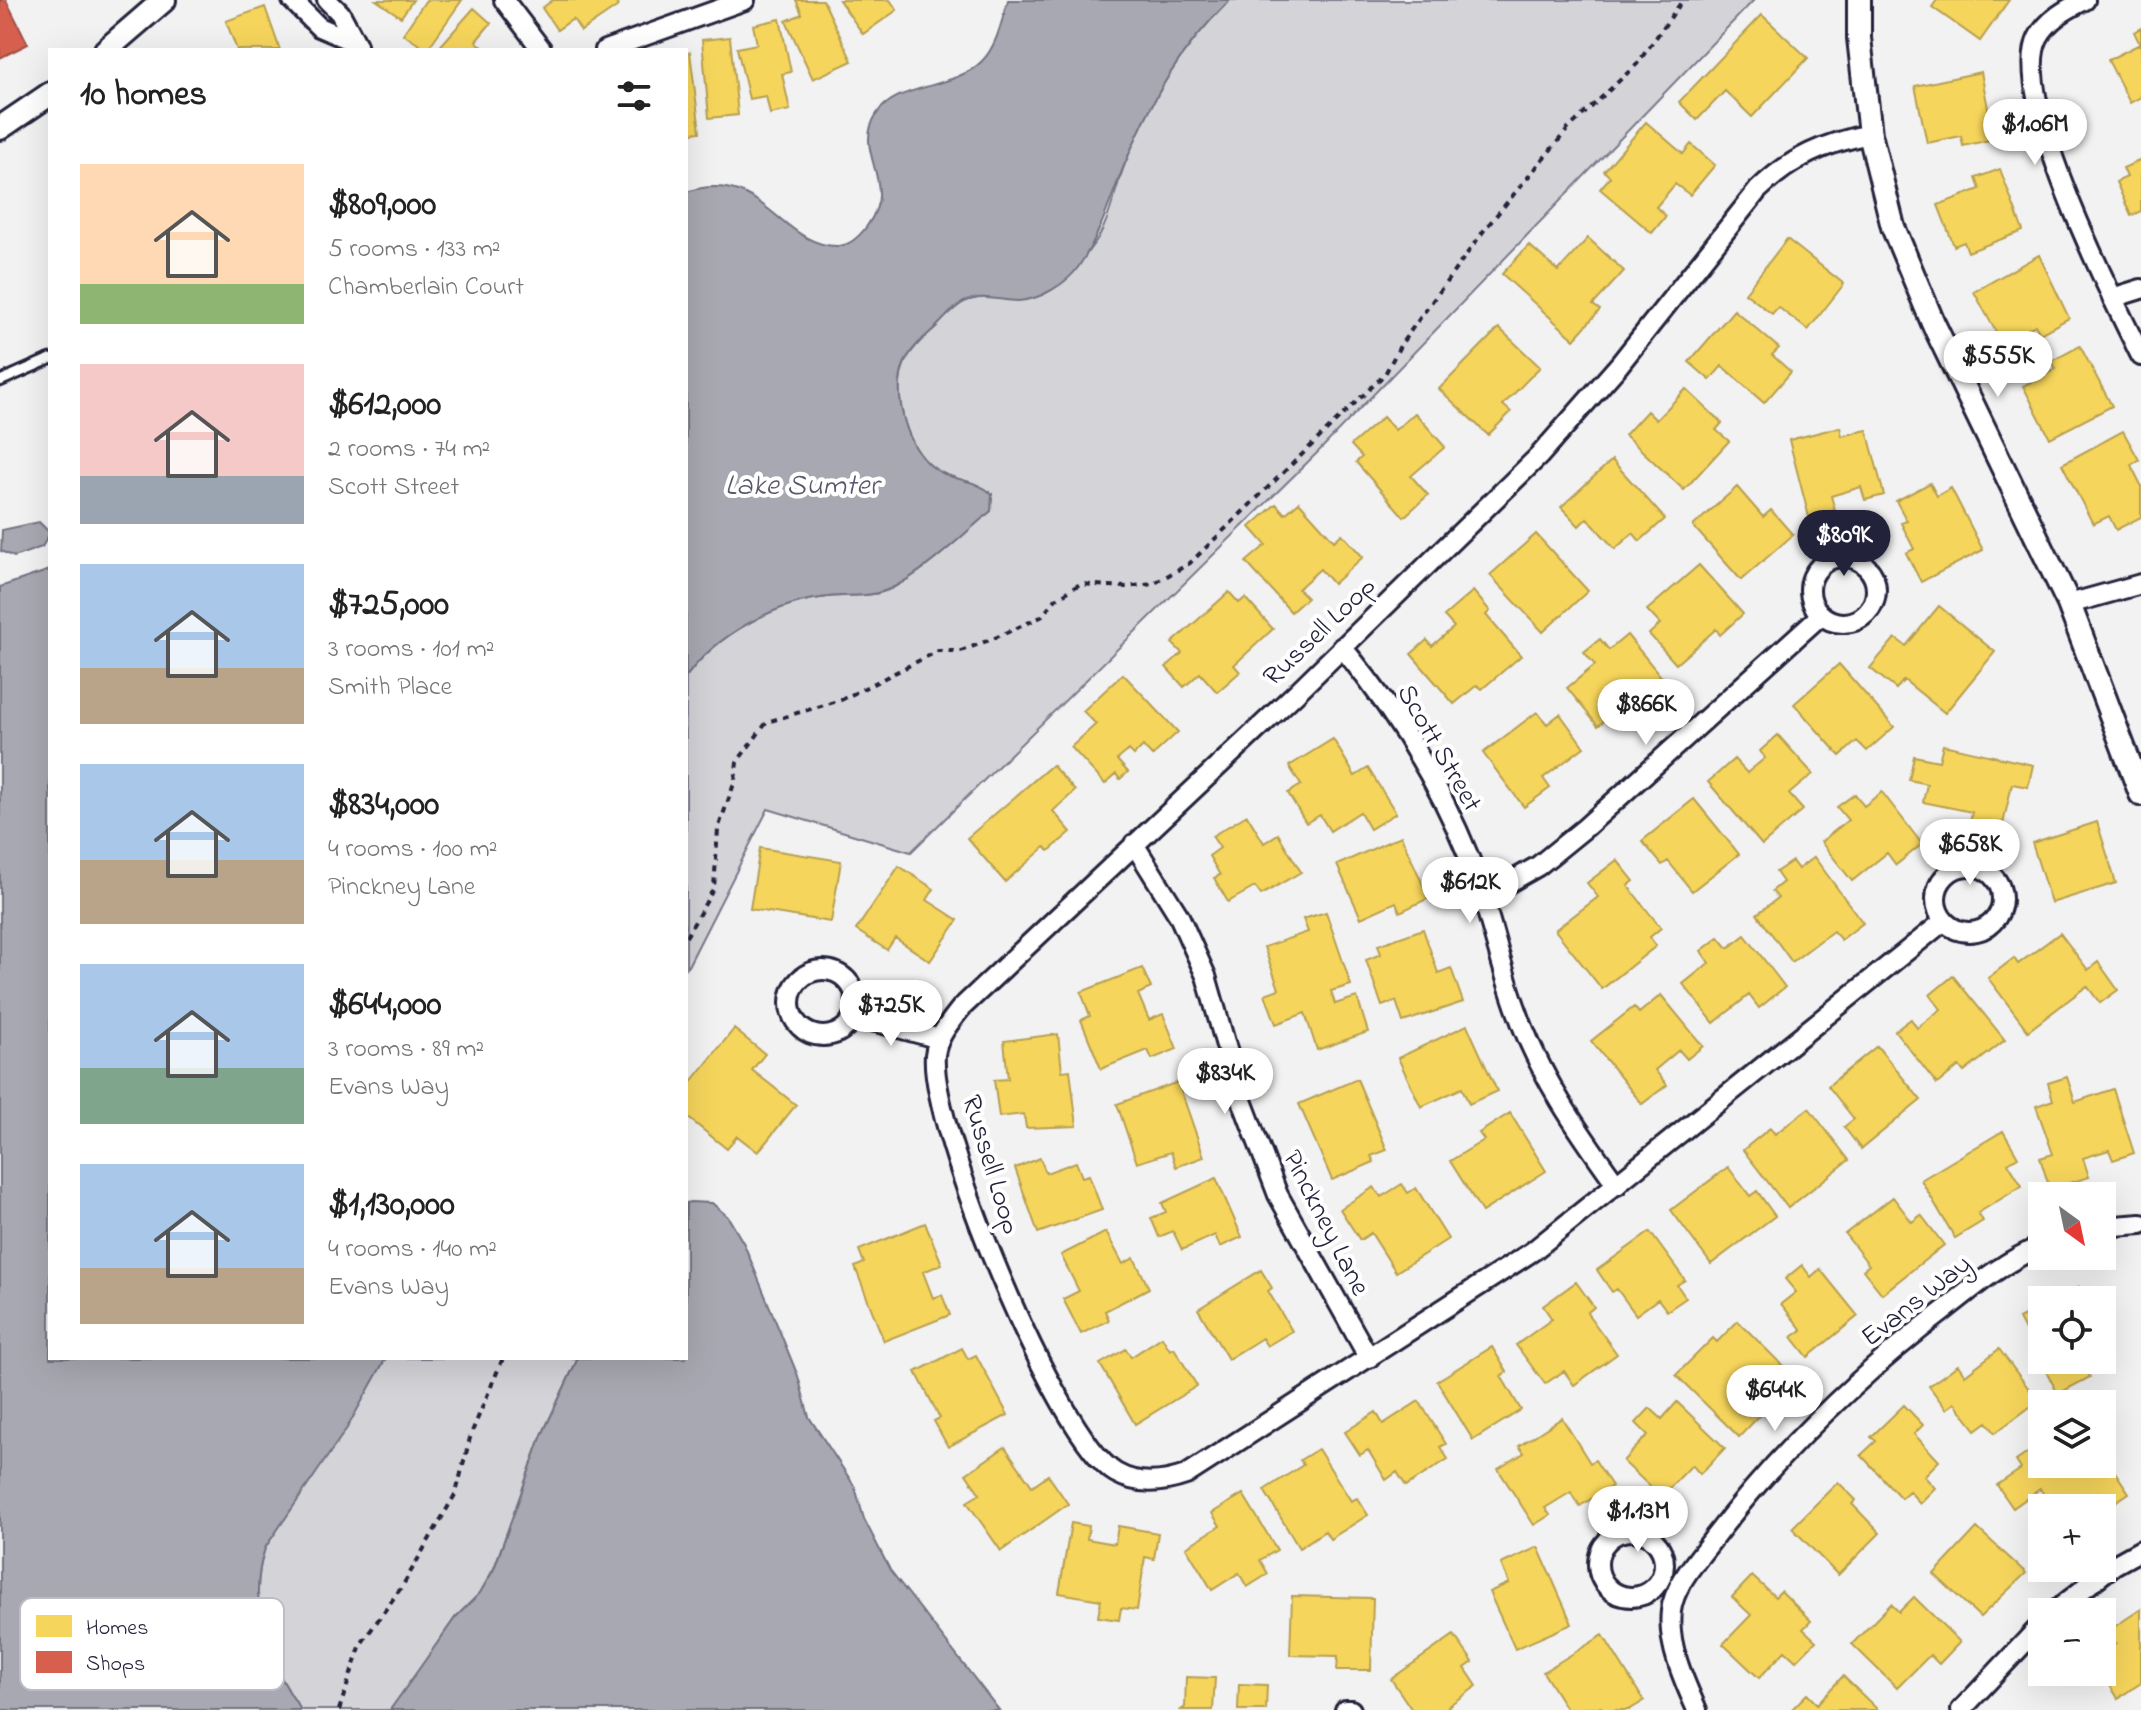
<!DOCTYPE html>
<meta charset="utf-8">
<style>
:root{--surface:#fff;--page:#f2f2f2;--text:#222;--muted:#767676;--accent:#22223b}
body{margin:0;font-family:"Indie Flower",sans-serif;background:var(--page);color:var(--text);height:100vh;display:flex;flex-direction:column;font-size:30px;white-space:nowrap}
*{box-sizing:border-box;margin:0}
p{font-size:26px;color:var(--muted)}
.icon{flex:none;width:44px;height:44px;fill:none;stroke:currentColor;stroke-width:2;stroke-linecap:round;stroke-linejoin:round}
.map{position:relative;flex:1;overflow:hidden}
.side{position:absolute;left:48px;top:48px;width:640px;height:1312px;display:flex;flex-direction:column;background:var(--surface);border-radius:0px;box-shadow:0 8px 32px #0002}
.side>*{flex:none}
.needle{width:52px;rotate:147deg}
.tools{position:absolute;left:2028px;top:1182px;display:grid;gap:16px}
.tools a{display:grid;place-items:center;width:88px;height:88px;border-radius:0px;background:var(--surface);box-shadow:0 8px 32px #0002;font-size:40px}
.price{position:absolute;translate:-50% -68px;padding:0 18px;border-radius:28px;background:#fff;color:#222;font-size:26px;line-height:52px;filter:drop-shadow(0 2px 4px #0008)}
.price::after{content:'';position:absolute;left:50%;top:48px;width:24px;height:18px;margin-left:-12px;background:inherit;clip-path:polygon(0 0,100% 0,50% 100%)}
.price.selected{background:var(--accent);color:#fff}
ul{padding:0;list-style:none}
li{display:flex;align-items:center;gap:24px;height:200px;padding:0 32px}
li span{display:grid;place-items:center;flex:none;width:224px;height:160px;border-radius:0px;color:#555}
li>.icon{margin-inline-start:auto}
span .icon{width:96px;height:96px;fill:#fffc;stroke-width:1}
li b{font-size:34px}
h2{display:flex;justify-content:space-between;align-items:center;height:96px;padding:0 32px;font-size:34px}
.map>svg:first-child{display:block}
.green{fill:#d3d3d8;stroke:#7a7a8a;stroke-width:2}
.water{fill:#a8a8b2;stroke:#727282;stroke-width:2}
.homes{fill:#f6d55c;stroke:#b69f52;stroke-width:2}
.shops{fill:#d6604d;stroke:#a04d48;stroke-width:2}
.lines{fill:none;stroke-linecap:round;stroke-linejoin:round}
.service-casing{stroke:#22223b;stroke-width:15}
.minor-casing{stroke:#22223b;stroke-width:24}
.tertiary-casing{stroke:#22223b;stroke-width:28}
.path{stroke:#22223b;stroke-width:4;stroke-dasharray:6 6;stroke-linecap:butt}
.service{stroke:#fff;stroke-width:9}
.minor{stroke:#fff;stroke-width:18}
.tertiary{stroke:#fff;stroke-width:22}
.labels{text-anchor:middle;stroke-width:8;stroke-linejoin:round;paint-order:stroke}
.street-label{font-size:28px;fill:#22223b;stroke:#fff}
.water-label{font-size:30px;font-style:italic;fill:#58586b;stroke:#fff}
.key{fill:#fff;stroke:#bdbdc4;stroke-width:2}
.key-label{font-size:22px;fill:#22223b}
</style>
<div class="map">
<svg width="2141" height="1710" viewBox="0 0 2141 1710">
<rect width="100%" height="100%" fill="#f2f2f3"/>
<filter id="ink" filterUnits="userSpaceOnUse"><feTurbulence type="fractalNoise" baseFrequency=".0125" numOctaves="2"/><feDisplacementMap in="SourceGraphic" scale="16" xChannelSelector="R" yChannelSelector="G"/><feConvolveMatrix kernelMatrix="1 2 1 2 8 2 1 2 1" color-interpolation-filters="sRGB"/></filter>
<g filter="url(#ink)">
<path class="green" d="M1230 0H1754L1318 452 911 852 768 809 686 970V677C716 635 776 602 828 597 851 594 871 599 894 587 929 569 960 536 991 511L992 494C973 477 947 482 928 464 905 441 892 393 905 362 912 347 925 337 937 326 947 316 955 304 969 300 995 292 1022 307 1046 293 1062 285 1082 260 1093 245 1110 224 1115 187 1126 161 1154 95 1179 50 1230 0Z
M386 1358H578L542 1435 494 1568 480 1593 455 1618 400 1698 390 1710H301C267 1661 246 1606 265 1548Z"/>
<path class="water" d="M1008 0H1230C1179 50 1154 95 1126 161 1111 197 1101 234 1079 266 1067 284 1039 300 1018 301 999 301 983 293 964 302 953 308 946 317 937 326 925 337 912 347 905 362 892 392 905 441 928 463 947 482 973 477 992 494L991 511C961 536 930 568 894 587 871 599 851 594 828 597 776 602 716 635 686 677V192C762 166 781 247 838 246 859 245 881 211 879 192 878 164 859 143 876 115 895 83 954 90 982 61 997 46 1002 20 1008 0Z
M39 522 50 533 42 547 14 557 1 551 2 530Z
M50 570V1358H386L347 1428 265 1548C246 1606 267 1661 301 1710H0V587Z
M690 1202 712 1203 728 1217 744 1244 798 1376 809 1417 855 1487 864 1519 890 1570 999 1710H390L455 1618 480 1593 494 1569 542 1435 578 1358H686V1203Z"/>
<path class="homes" d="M376 0H413L401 17Z
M426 0H462L427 50 403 34Z
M553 0H614L618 6 581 31 573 19 557 30 542 8Z
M796 0H823L852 61 813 79 786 21 802 14Z
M839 0H890L897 10 863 34Z
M1937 0H2009L1980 41 1932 7Z
M265 7 280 50H237L226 21Z
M474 8 491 23 476 41 486 50H437Z
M1762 15 1808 58 1752 117 1725 91 1697 120 1679 102Z
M780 19 791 72 782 74 790 110 770 114 766 96 749 99 737 48 757 44 753 25Z
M2141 28V97L2130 103 2108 60 2140 44 2134 32Z
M730 37 738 115 709 118 702 40Z
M690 52 700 132 686 134V53Z
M1981 72 1994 139 1963 146 1961 136 1927 143 1915 86Z
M1646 122 1683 154 1691 144 1715 165 1690 195 1675 184 1656 207 1666 216 1652 233 1600 189 1610 177 1604 171Z
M2141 160V211L2131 216 2116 182 2127 177 2123 168Z
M2000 169 2023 231 1968 252 1964 242 1954 246 1938 205 1980 189 1976 178Z
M1588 238 1624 271 1593 305 1600 310 1574 339 1502 274 1529 245 1558 271Z
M1787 239 1844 284 1808 330 1778 307 1772 314 1745 293Z
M2039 255 2069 318 2040 334 2035 325 2002 343 1974 292Z
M1734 310 1779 348 1772 355 1791 372 1764 403 1722 366 1710 380 1689 362Z
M1499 328 1540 367 1503 405 1511 412 1488 435 1439 389Z
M2080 346 2112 406 2050 438 2023 386 2056 369 2052 361Z
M1686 389 1722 423 1716 430 1729 441 1684 490 1625 435 1647 411 1656 420Z
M1415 413 1445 447 1411 476 1428 495 1404 517 1356 462 1362 457 1351 445 1383 417 1395 430Z
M1840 427 1842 436 1867 430 1884 495 1865 500 1861 487 1831 496 1835 510 1809 517 1789 440Z
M2123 431 2139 460 2131 465 2141 485V517L2116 530 2109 516 2093 524 2062 464Z
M1612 460 1665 519 1640 541 1633 533 1615 549 1587 518 1579 526 1561 507Z
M1930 483 1937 496 1951 488 1983 550 1921 582 1906 553 1914 549 1901 523 1907 521 1896 501Z
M1737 487 1763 517 1771 510 1793 535 1741 580 1693 526Z
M1299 502 1334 541 1342 534 1363 557 1333 584 1320 569 1298 589 1307 598 1291 612 1246 562 1266 545 1250 527 1276 504 1285 514Z
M1536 534 1588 591 1543 632 1490 575Z
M1699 565 1743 614 1720 635 1716 629 1676 664 1649 634 1660 624 1647 610Z
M1473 591 1490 611 1486 615 1521 656 1482 689 1477 685 1454 704 1411 654 1427 640 1432 646 1454 627 1444 616Z
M1229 592 1239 603 1245 598 1273 629 1234 665 1240 672 1217 692 1200 673 1184 687 1166 667 1182 653 1172 643Z
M1939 606 1995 652 1945 713 1904 680 1896 689 1870 668 1895 638 1906 646Z
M1627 635 1668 685 1628 718 1620 708 1598 726 1567 688 1595 665 1584 652 1600 639 1609 650Z
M1839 664 1894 727 1867 751 1857 741 1840 756 1794 704Z
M1123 674 1178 732 1152 756 1143 746 1134 755 1129 750 1117 760 1128 772 1120 779 1116 774 1105 784 1071 747 1096 724 1083 711Z
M1537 712 1547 724 1560 714 1584 747 1543 778 1550 788 1524 807 1483 753Z
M1778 735 1813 774 1789 794 1803 810 1762 845 1708 782 1734 759 1747 773 1765 758 1760 751Z
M1333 739 1355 776 1368 768 1396 813 1370 829 1360 812 1330 831 1320 815 1306 823 1288 793 1301 785 1289 766Z
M1943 745 2033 765 2028 787 2012 784 2002 829 1970 822 1972 812 1923 802 1927 784 1909 780 1914 756 1939 761Z
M1052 765 1075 791 1053 811 1071 832 1049 851 1045 847 1005 882 967 838Z
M1882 792 1922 844 1896 865 1887 853 1852 881 1821 842 1848 820 1837 807 1855 794 1864 806Z
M1694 799 1739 854 1692 891 1668 861 1662 865 1642 841Z
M1247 815 1264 843 1278 834 1301 872 1261 895 1255 887 1228 902 1214 878 1220 875 1209 856 1220 848 1212 836Z
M2097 822 2116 883 2051 903 2032 843Z
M1401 836 1429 898 1400 912 1396 902 1361 918 1337 865Z
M760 848 841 861 831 922 750 909Z
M1814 857 1863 923 1841 940 1833 931 1792 962 1757 914 1778 898 1772 891 1783 882 1776 872 1792 861 1798 869Z
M1617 860 1634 881 1628 886 1661 928 1650 937 1656 946 1602 989 1555 930 1598 897 1587 883Z
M899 866 934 889 927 900 958 920 930 961 895 938 887 950 856 930Z
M1326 912 1351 985 1331 991 1335 1004 1357 997 1368 1032 1317 1050 1305 1013 1276 1024 1265 994 1279 989 1264 947 1308 932 1303 919Z
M1423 929 1438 973 1451 968 1463 1002 1403 1022 1396 1001 1382 1006 1366 960 1381 954 1378 945Z
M2060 933 2088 970 2098 962 2118 990 2100 1003 2087 986 2028 1031 1988 978 2014 958 2018 964Z
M1745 935 1785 987 1759 1008 1749 995 1714 1023 1683 984 1709 963 1701 951 1719 937 1728 948Z
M1142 968 1151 988 1138 994 1149 1020 1163 1014 1177 1049 1152 1059 1148 1050 1101 1069 1081 1020 1090 1016 1081 992Z
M1953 976 2005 1040 1964 1072 1959 1066 1937 1084 1895 1031 1911 1019 1917 1028 1941 1009 1930 995Z
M1661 995 1703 1046 1687 1059 1679 1050 1655 1070 1667 1085 1642 1104 1591 1041 1634 1007 1639 1013Z
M1467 1025 1497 1091 1469 1104 1462 1088 1421 1107 1398 1058Z
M734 1029 765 1054 752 1070 796 1105 758 1152 737 1136 727 1149 686 1116V1089Z
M1058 1034 1062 1071 1070 1070 1077 1126 1026 1128 1024 1114 999 1117 994 1080 1008 1079 1004 1041Z
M1877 1046 1921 1100 1861 1149 1844 1127 1854 1119 1828 1086Z
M2067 1077 2075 1102 2113 1089 2134 1153 2113 1160 2109 1150 2083 1158 2089 1177 2050 1189 2040 1158 2053 1154 2036 1106 2053 1100 2048 1083Z
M1357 1079 1387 1150 1371 1156 1374 1162 1332 1180 1299 1104Z
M1178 1082 1204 1157 1176 1167 1171 1152 1137 1163 1117 1104Z
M1809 1108 1849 1160 1788 1208 1743 1150 1770 1128 1775 1134Z
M1510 1113 1546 1171 1482 1212 1450 1161 1484 1140 1479 1133Z
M2003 1131 2018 1157 2008 1163 2022 1186 1978 1213 1983 1221 1955 1238 1921 1180Z
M1040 1158 1046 1173 1076 1162 1082 1177 1089 1175 1102 1210 1038 1233 1015 1168Z
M1728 1167 1750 1196 1757 1191 1775 1216 1711 1264 1671 1210Z
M1216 1178 1242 1237 1220 1247 1215 1235 1182 1250 1173 1231 1159 1237 1151 1218 1166 1212 1162 1203Z
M1402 1184 1408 1193 1416 1188 1448 1239 1396 1272 1371 1233 1360 1240 1340 1209 1374 1187 1381 1197Z
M1893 1197 1912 1222 1921 1215 1944 1245 1882 1294 1863 1270 1869 1265 1845 1234Z
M925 1223 942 1264 923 1272 933 1298 942 1295 950 1315 884 1341 855 1267 864 1263 859 1250Z
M1106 1232 1123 1264 1134 1258 1149 1288 1105 1311 1109 1320 1081 1334 1063 1299 1079 1291 1061 1255Z
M1650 1232 1685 1280 1677 1285 1686 1298 1667 1311 1658 1299 1636 1315 1617 1289 1612 1292 1597 1270Z
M1802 1265 1811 1277 1820 1269 1858 1316 1808 1357 1792 1337 1802 1330 1781 1304 1796 1292 1785 1279Z
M1261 1270 1272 1288 1268 1291 1292 1331 1267 1346 1262 1338 1228 1359 1198 1309Z
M1576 1282 1594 1307 1587 1313 1617 1354 1574 1385 1564 1371 1545 1384 1516 1345 1552 1319 1543 1306Z
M2079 1287 2086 1300H2055Z
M2042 1307V1360H2088L2083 1363 2090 1377 2058 1394 2019 1319Z
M1738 1321 1785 1368 1772 1381 1765 1373 1743 1395 1762 1413 1739 1437 1676 1375 1713 1338 1717 1342Z
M1162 1337 1170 1350 1174 1348 1197 1386 1135 1424 1100 1364 1126 1349 1131 1357Z
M1492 1347 1507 1372 1501 1376 1521 1410 1473 1440 1437 1381Z
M962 1348 968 1359 976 1355 1008 1415 948 1447 934 1421 940 1418 916 1372Z
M1999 1349 2038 1401 1995 1433 1987 1422 1976 1430 1955 1403 1946 1409 1929 1386 1958 1365 1965 1375Z
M1419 1401 1446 1444 1440 1447 1448 1459 1406 1486 1397 1472 1386 1480 1368 1450 1360 1455 1345 1432 1376 1412 1383 1424Z
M1677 1402 1725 1448 1700 1474 1692 1465 1661 1497 1623 1461 1648 1435 1636 1423 1650 1408 1662 1419Z
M1904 1405 1923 1425 1914 1434 1939 1461 1924 1476 1935 1488 1920 1503 1909 1491 1901 1498 1861 1455 1876 1441 1871 1437Z
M1562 1418 1590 1463 1595 1460 1612 1486 1580 1506 1571 1492 1545 1508 1550 1515 1534 1525 1498 1469 1524 1453 1519 1446Z
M2042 1443V1464H2097L2103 1472 2111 1466 2129 1493 2102 1511V1508H2054L2040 1489 2013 1508 1997 1485 2021 1469 2016 1461Z
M1005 1447 1032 1486 1048 1475 1068 1504 1001 1551 967 1502 980 1494 966 1474Z
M1318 1449 1351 1501 1357 1498 1368 1515 1330 1539 1325 1531 1299 1548 1264 1490 1303 1465 1300 1460Z
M1838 1482 1856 1500 1852 1504 1880 1533 1838 1575 1792 1528Z
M1243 1494 1277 1550 1260 1560 1268 1574 1247 1587 1239 1573 1212 1590 1186 1547 1220 1526 1212 1513Z
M1071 1523 1089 1526 1087 1539 1115 1544 1118 1526 1158 1533 1154 1559 1145 1557 1137 1610 1121 1608 1119 1620 1098 1617 1101 1600 1059 1593Z
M1977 1528 2026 1573 1980 1617 1934 1574Z
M1538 1547 1572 1624 1515 1649 1489 1592 1509 1583 1501 1564Z
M1752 1576 1775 1597 1781 1591 1811 1621 1803 1629 1816 1641 1796 1661 1785 1651 1759 1678 1723 1644 1751 1615 1732 1597Z
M1292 1596 1373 1598 1371 1670H1337L1338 1656 1290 1655Z
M1914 1597 1960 1642 1939 1664 1930 1655 1897 1688 1852 1644 1891 1604 1899 1612Z
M2141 1609V1683L2118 1698 2101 1672 2102 1652 2116 1643 2108 1631Z
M1454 1635 1473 1662 1465 1668 1477 1686 1448 1706 1451 1710H1412L1391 1679Z
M1603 1635 1644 1701 1629 1710H1603L1601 1707 1567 1710 1543 1672Z
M1843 1676 1878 1710H1791L1807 1694 1817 1704Z
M1186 1677 1215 1678 1213 1710H1181L1185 1707Z
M1239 1684 1267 1685 1266 1710H1238Z"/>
<path class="shops" d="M0 0H6L28 44 0 58Z"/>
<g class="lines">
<g class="service-casing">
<path id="service" d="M0 381 50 359"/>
</g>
<g class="minor-casing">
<path id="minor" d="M292 0 319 27 354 42
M327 0 340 13 357 45
M504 0 542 50
M2085 0C2067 9 2048 19 2038 38 2010 96 2112 298 2141 356
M605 50 745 0
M1870 134C1825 143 1792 157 1758 190L1619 365 1539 456 1295 694 961 1008C950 1022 937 1037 935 1055 929 1125 1056 1438 1116 1473 1139 1486 1163 1483 1186 1475L1533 1251 1944 921
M2112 298 2141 289
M1810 590a33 33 0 1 1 66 0a33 33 0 1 1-66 0Z
M2069 604 2141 584
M1342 647C1394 710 1437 779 1468 855 1489 906 1498 960 1517 1011 1539 1075 1578 1131 1617 1185
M1134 844 1179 916 1206 976 1241 1098 1278 1195 1369 1358
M1936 899a33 33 0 1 1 66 0a33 33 0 1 1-66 0Z
M1484 897 1538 866 1586 827 1821 615
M790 1003a33 33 0 1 1 66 0a33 33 0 1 1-66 0Z
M853 1016 940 1039
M2102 1227 2141 1224
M1598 1564a33 33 0 1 1 66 0a33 33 0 1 1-66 0Z
M2054 1612 2114 1565 2141 1550
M1345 1710H1351
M1697 1710C1684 1681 1667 1644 1671 1611 1674 1585 1698 1559 1713 1539 1780 1451 1859 1375 1946 1309 1976 1285 2006 1260 2042 1246
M1961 1710 2042 1624"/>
</g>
<g class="tertiary-casing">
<path id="tertiary" d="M1859 0V38L1870 134 1893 227 1933 323 2069 604 2141 794
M106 50 164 0
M0 128 50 94"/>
</g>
<path class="path" d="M686 937 714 888 718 829 735 781 737 762 767 722 841 700 938 651H961L997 637 1041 617 1056 599 1080 584 1125 587 1153 584 1190 563 1385 374 1401 344 1485 229 1568 129 1637 64 1683 0
M339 1710 361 1644 403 1585 456 1493 471 1434 503 1358"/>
<use href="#service" class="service"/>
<use href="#minor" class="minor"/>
<use href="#tertiary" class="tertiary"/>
</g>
</g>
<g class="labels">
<g class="street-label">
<text transform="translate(1318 630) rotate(-44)" y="10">Russell Loop</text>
<text transform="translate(1441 747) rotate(60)" y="10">Scott Street</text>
<text transform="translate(993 1164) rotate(73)" y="10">Russell Loop</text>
<text transform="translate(1328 1222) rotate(63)" y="10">Pinckney Lane</text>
<text transform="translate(1915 1299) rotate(-38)" y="10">Evans Way</text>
</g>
<g class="water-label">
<text x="802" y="494">Lake Sumter</text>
</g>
</g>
<rect x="20" y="1598" width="264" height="92" rx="12" class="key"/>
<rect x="36" y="1615" width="36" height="22" fill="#f6d55c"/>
<rect x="36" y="1651" width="36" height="22" fill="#d6604d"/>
<g class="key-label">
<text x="86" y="1634">Homes</text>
<text x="86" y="1670">Shops</text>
</g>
</svg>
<div class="tools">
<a><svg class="needle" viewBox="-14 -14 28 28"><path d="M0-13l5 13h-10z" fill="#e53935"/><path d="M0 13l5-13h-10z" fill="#767676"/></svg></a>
<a><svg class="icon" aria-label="locate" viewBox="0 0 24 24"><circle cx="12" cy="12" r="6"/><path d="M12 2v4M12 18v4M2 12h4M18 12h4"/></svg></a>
<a><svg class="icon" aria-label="layers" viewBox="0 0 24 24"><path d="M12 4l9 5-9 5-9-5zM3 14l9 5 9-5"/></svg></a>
<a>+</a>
<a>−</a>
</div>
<b class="price" style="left:2035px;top:167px">$1.06M</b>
<b class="price" style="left:1998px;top:399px">$555K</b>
<b class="price selected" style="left:1844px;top:578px">$809K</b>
<b class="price" style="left:1646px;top:747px">$866K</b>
<b class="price" style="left:1970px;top:887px">$658K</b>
<b class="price" style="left:1470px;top:925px">$612K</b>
<b class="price" style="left:891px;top:1048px">$725K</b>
<b class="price" style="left:1225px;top:1116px">$834K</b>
<b class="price" style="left:1775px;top:1433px">$644K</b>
<b class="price" style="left:1638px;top:1554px">$1.13M</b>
<section class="side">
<h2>10 homes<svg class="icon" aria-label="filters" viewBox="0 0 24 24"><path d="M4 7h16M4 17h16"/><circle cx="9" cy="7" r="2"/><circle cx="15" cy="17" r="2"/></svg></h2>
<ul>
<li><span style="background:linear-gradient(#ffd9b3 75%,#8fb573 0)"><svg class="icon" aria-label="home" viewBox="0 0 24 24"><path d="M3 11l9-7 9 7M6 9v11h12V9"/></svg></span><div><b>$809,000</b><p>5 rooms · 133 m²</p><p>Chamberlain Court</p></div></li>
<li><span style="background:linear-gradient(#f6c9c9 70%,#9aa5b1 0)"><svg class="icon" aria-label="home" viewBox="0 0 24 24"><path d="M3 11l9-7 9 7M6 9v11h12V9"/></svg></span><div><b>$612,000</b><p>2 rooms · 74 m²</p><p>Scott Street</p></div></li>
<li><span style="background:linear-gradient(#a9c7e8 65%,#b9a48a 0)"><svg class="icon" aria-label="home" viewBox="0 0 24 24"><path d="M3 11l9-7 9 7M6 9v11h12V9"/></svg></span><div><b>$725,000</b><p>3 rooms · 101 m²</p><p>Smith Place</p></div></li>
<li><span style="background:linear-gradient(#a9c7e8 60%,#b9a48a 0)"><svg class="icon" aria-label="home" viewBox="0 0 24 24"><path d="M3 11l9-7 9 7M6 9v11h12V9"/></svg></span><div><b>$834,000</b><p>4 rooms · 100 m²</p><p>Pinckney Lane</p></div></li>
<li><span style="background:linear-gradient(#a9c7e8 65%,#7fa58c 0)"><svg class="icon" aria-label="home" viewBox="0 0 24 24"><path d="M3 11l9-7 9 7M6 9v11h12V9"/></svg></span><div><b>$644,000</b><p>3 rooms · 89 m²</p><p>Evans Way</p></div></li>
<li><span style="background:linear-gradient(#a9c7e8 65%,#b9a48a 0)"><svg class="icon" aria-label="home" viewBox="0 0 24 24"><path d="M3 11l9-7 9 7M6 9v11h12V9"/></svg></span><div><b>$1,130,000</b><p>4 rooms · 140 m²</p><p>Evans Way</p></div></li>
</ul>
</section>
</div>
